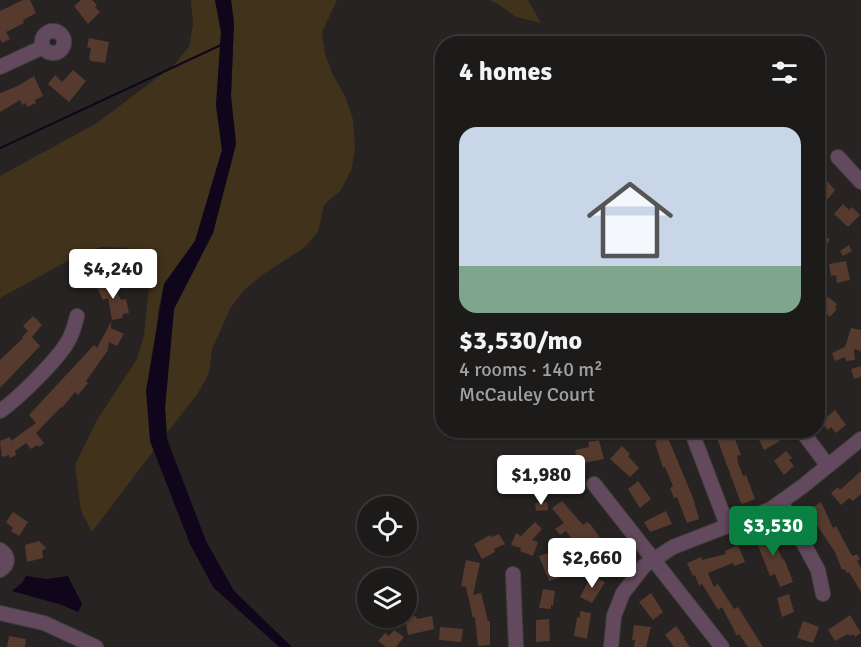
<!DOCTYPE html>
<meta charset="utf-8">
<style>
:root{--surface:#1d1a1a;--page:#2a2727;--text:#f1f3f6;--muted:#a0a1a2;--line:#3b3839;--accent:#0b8043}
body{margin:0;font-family:Signika,sans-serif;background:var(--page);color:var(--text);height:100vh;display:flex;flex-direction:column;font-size:22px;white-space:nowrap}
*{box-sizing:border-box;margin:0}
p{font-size:20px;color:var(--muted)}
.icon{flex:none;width:33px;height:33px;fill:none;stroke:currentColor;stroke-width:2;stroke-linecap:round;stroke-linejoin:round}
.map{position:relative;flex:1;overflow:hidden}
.side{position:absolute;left:435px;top:36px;width:390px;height:402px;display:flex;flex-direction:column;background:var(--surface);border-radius:24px;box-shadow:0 2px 4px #0004,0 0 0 2px var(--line)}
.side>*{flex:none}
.fabs{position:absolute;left:357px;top:496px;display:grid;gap:12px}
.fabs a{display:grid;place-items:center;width:60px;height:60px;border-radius:50%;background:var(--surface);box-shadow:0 2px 4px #0004,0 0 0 2px var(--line);font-size:30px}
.price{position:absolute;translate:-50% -51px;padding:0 14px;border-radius:6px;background:#fff;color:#222;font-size:20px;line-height:39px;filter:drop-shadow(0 2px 3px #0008)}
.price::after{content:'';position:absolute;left:50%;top:36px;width:18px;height:14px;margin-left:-9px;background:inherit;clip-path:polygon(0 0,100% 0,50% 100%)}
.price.on{background:var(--accent);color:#fff}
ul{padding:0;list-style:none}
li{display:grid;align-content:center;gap:12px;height:318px;padding:0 24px}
li span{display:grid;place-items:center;height:186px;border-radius:18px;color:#555}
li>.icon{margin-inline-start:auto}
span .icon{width:108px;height:108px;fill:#fffc;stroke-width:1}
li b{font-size:26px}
h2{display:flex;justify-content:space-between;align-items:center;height:72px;padding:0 24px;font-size:26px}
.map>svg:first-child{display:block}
.green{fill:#41321b}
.water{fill:#0f061b}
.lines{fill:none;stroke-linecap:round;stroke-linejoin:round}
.stream{stroke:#0f061b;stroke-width:2}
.building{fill:#563a2e}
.minor-casing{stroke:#444040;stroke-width:16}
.minor{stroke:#63495d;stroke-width:14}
</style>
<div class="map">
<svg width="861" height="647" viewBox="0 0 861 647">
<rect width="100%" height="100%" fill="#272323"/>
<path class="green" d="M191 0H215L221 32 216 105 222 150 195 241 164 284 158 311 150 441 154 450 92 532 81 511 75 465 97 420 137 359 144 335 149 288 146 265 129 248 101 247 75 257 0 298V176L97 123 174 65 189 47 193 24Z
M231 0H337L322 32 325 54 333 75 346 98 353 120 355 146 352 168 341 190 324 205 318 232 304 248 265 273 245 289 231 307 212 349 209 373 198 393 167 433 165 408 174 309 213 233 236 144 231 96 234 23Z
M489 0H528L541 23 516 17 498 4Z"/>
<path class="water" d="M215 0H231L234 23 231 96 236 144 213 233 174 309 165 408 167 439 206 541 234 591 292 647H279L213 587 190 544 150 441 146 391 164 284 195 241 222 150 216 105 221 32Z
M26 576 47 579 68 576 82 604 78 612 62 605 12 591 22 583Z"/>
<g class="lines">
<path class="stream" d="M0 148 221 45"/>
</g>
<path class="building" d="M23 0H30L36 13 23 20 24 23 6 32 10 39 2 43 0 39V11Z
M81 0H92L97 5 95 7 100 12 88 24 74 6Z
M89 38 109 42 105 63 91 61 89 58 91 48 87 47Z
M73 70 86 81 69 102 48 84 55 75 62 82Z
M34 76 43 96 35 100 36 103 27 107 26 103 22 105 20 100 0 112V93L18 86Z
M825 179 835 190 828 199 824 195 822 198 818 193V188Z
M843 204 849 210 852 207 860 215 848 227 834 214Z
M818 233 830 239 822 255 818 252Z
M849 245 852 251 843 256 840 251Z
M846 261 850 280 837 283 836 275 831 276 829 264Z
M111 279 121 300 126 299 129 313 123 314 122 318 112 320 108 298 103 300 96 286Z
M828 297 837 304 835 307 837 309 830 317 818 306Z
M33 316 42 325 32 337 40 346 0 388V360L23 338 22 337 28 331 23 326Z
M111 322V328L124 334 117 346 109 342 108 350 86 381 88 383 78 395 75 392 62 408 61 407 36 433 44 443 39 447 37 445 31 449 26 443 15 451 16 455 10 458 9 455 2 457 0 441 10 437 11 441 36 423 29 415 94 345 97 348Z
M851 328 861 330V351L854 349 855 360 846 361 845 357 835 361 832 353 845 347Z
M861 366V377L854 379 851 369Z
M818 381 828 403 818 408Z
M835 410 846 425 836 433 831 427 828 430 821 422Z
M649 430H664L666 433 693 498 699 519 687 523 677 497 674 498 670 488 673 486 665 467 663 468 655 443 657 442Z
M714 430H738L740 437 735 439 741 455 737 456 738 463 743 476 746 475 755 499 742 504 740 501Z
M759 430H769L771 434 775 431 780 441 764 450 755 432Z
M599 440 604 459 578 464 575 450 589 447 588 442Z
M622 446 630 454 628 456 639 468 630 477 610 459Z
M786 451 792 458 789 460 794 466 784 475 774 461Z
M558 466 570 470 563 495 547 490 550 479 553 480Z
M861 471V494L853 501 849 498 841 505 831 493 838 487 840 490Z
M638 481 651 499 640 508 628 489Z
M562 501 583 525 587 522 591 525 607 548 611 544 624 563 614 571 596 548 588 554 580 544 577 546 566 531 560 535 555 529 564 523 552 508Z
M547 502 548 510 536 511 535 503Z
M821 502 833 528 836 526 851 554 853 556 857 554 860 559 857 561 861 568V592L849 572 847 573 844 569 842 570 835 552 810 515 813 514 810 509Z
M666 511 672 524 650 532 644 522Z
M13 512 28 522 19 536 11 531 13 528 6 522Z
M535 522 542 529 532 540 538 542 533 556 520 551 521 548 511 545 516 533 521 536Z
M768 528 782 558 785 561 793 582 780 587 775 574 770 576 753 533Z
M499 534 505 544 494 549 495 552 482 559 474 544 490 535 492 537Z
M39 541 46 548 42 551 43 558 27 562 25 545Z
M738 545 745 562 734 566 733 563 708 573 714 587 718 584 734 609 738 607 763 647H748L739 634 737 636 722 607 718 610 702 584 699 586 695 575 693 576 687 563 701 557 702 560 726 554 725 551Z
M552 552 560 578 549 581 539 556Z
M466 560 480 563 473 595 481 593 488 621H490V645L478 646 475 617 473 618 466 587 461 586Z
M591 576 605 582 592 603 580 597Z
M543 589 555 591 553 606 551 605V609L539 608Z
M651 593 663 612 653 620 639 602Z
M789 594 794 612 782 617 777 598Z
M580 611 591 613 587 639 574 636 577 618 580 617Z
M850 615 861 633 855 637 853 634 850 636 848 634 835 641 828 630Z
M416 616 417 619 432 616 434 629 408 635 405 618Z
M549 619 550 641 536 642V620Z
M803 621 819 627 813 643 797 638Z
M634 625 651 627 646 647H634L635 640H632Z
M676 626 685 638 684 639 690 647H674L665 635Z
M440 627 463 629 461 642 439 640Z
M394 630 404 637 396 647H386L378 641 385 633 389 636Z
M9 636 26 639 25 647H7Z"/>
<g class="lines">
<g class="minor-casing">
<path id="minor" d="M42 42a11 11 0 1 1 22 0a11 11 0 1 1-22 0Z
M0 67 43 47
M838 157 861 182
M0 411C17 400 56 361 67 343 72 335 75 325 77 316
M691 430 727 525
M801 430 828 466
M594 484 722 647
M781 502 818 570 823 594
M0 550C9 555 9 565 0 570
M513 574 516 647
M0 613 44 623 96 647
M611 647 614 616 623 593 644 566 673 547 771 509 803 486 861 439"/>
</g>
<use href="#minor" class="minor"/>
</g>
</svg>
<div class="fabs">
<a><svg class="icon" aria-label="locate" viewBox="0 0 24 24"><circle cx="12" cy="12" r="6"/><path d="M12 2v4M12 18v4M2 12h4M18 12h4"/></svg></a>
<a><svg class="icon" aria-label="layers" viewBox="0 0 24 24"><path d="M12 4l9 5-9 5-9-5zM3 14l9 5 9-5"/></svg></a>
</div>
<b class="price" style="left:113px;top:300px">$4,240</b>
<b class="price" style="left:541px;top:506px">$1,980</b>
<b class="price on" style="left:773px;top:557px">$3,530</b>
<b class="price" style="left:592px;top:589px">$2,660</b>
<section class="side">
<h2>4 homes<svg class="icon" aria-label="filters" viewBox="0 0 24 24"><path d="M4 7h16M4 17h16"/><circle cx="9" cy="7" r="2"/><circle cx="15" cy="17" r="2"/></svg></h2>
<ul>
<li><span style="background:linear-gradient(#c9d6e8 75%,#7fa58c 0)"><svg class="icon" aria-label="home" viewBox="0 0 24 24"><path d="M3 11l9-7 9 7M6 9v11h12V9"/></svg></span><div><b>$3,530/mo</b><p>4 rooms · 140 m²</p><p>McCauley Court</p></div></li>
</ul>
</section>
</div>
